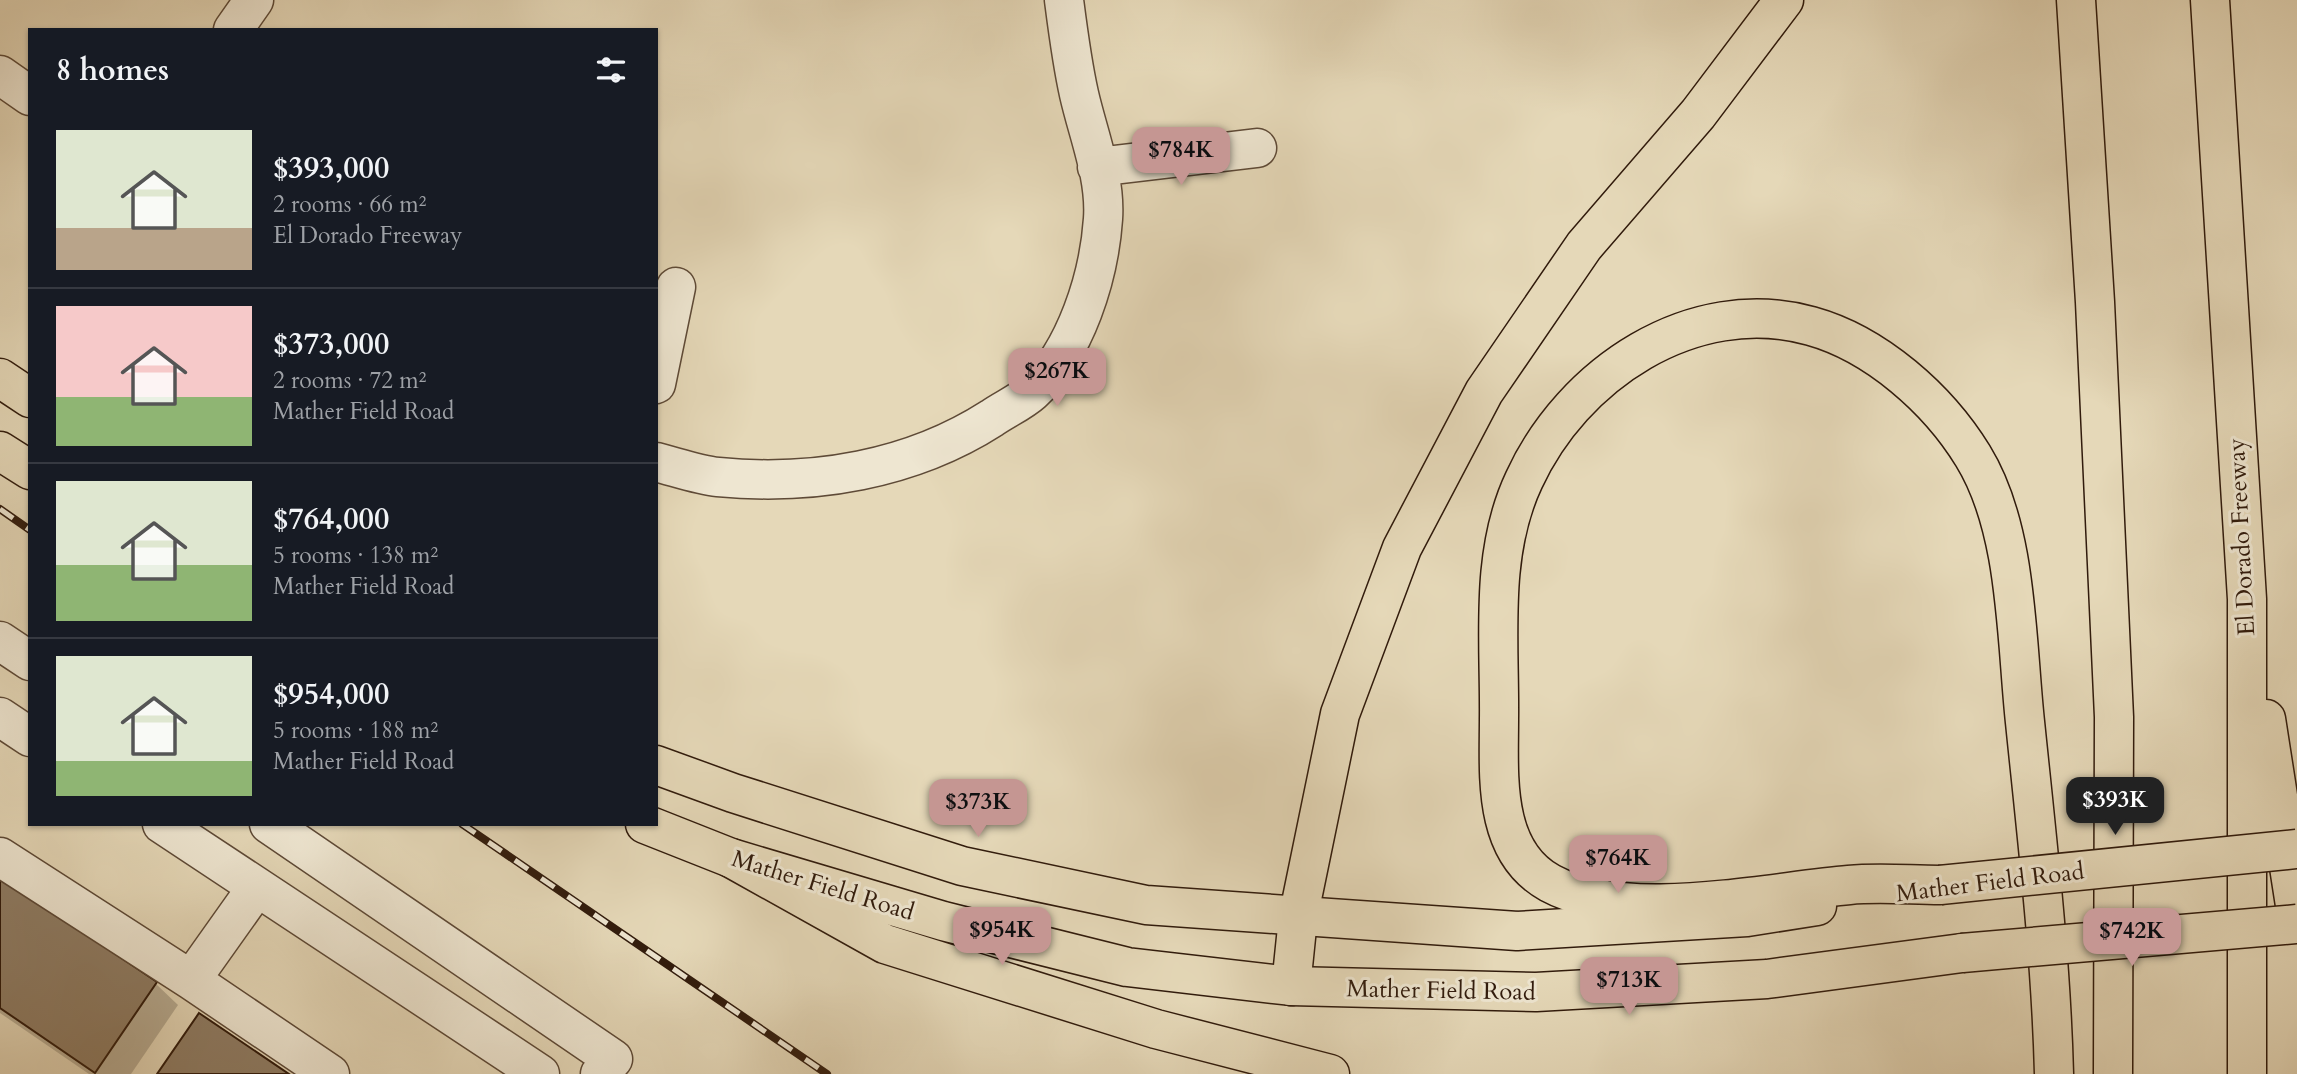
<!DOCTYPE html>
<meta charset="utf-8">
<style>
:root{--surface:#171b24;--page:#242831;--text:#f1f3f6;--muted:#9ea1a6;--line:#363941;--accent:#c59692}
body{margin:0;font-family:Cardo,serif;background:var(--page);color:var(--text);height:100vh;display:flex;flex-direction:column;font-size:26px;white-space:nowrap}
*{box-sizing:border-box;margin:0}
p{font-size:23px;color:var(--muted)}
.icon{flex:none;width:38px;height:38px;fill:none;stroke:currentColor;stroke-width:2;stroke-linecap:round;stroke-linejoin:round}
.map{position:relative;flex:1;overflow:hidden}
.sheet{position:absolute;left:28px;top:28px;width:630px;height:798px;display:flex;flex-direction:column;background:var(--surface);border-radius:0px;box-shadow:0 2px 5px #0004}
.sheet>*{flex:none}
.price{position:absolute;translate:-50% -60px;padding:0 16px;border-radius:14px;background:var(--accent);color:#111;font-size:23px;line-height:46px;filter:drop-shadow(0 2px 4px #0008)}
.price::after{content:'';position:absolute;left:50%;top:42px;width:21px;height:16px;margin-left:-10px;background:inherit;clip-path:polygon(0 0,100% 0,50% 100%)}
.price.current{background:#222;color:#fff}
ul{padding:0;list-style:none}
li{display:flex;align-items:center;gap:21px;height:175px;padding:0 28px}
li+li{border-top:2px solid var(--line)}
li span{display:grid;place-items:center;flex:none;width:196px;height:140px;border-radius:0px;color:#555}
li>.icon{margin-inline-start:auto}
span .icon{width:84px;height:84px;fill:#fffc;stroke-width:1}
li b{font-size:30px}
h2{display:flex;justify-content:space-between;align-items:center;height:84px;padding:0 28px;font-size:30px}
.map>svg:first-child{display:block}
.shadow{fill:#0003}
.building{fill:#8f7d65;stroke:#311b0c;stroke-width:2}
.lines{fill:none;stroke-linecap:round;stroke-linejoin:round}
.minor-casing{stroke:#5e4a37;stroke-width:41}
.major-casing{stroke:#311b0c;stroke-width:41}
.highway-casing{stroke:#311b0c;stroke-width:41}
.minor{stroke:#eee6d1;stroke-width:38}
.major{stroke:#e5d8b8;stroke-width:38}
.highway{stroke:#e5d8b8;stroke-width:38}
.rail-casing{stroke:#311b0c;stroke-width:8}
.rail{stroke:#eee6d1;stroke-width:5;stroke-dasharray:16;stroke-linecap:butt}
.major-bridge-casing{stroke:#311b0c;stroke-width:41;stroke-linecap:butt}
.major-bridge{stroke:#e5d8b8;stroke-width:38}
.labels{text-anchor:middle;stroke-width:6;stroke-linejoin:round;paint-order:stroke}
.street-label{font-size:24px;fill:#311b0c;stroke:#eee6d1}
</style>
<div class="map">
<svg width="2297" height="1074" viewBox="0 0 2297 1074">
<rect width="100%" height="100%" fill="#e5d8b8"/>
<filter id="stains"><feTurbulence type="fractalNoise" baseFrequency=".00286" numOctaves="4"/><feColorMatrix values="0 0 0 0 .2 0 0 0 0 .09 0 0 0 0 .02 0 0 0 .5 -.17"/></filter>
<radialGradient id="worn" r=".72"><stop offset=".6" stop-color="#630" stop-opacity="0"/><stop offset="1" stop-color="#630" stop-opacity=".3"/></radialGradient>
<path class="shadow" d="M0 878 155 983 178 1005 131 1074H89L0 1013Z"/>
<path class="building" d="M0 876 157 982 95 1073 0 1008Z
M199 1013 289 1074H157Z"/>
<g class="lines">
<g class="minor-casing">
<path id="minor" d="M233 30 254 0
M0 75 30 96
M1097 167 1257 148
M656 384 676 287
M656 462C676 467 698 475 718 477 813 486 911 470 992 418 1005 409 1021 402 1032 392 1076 351 1099 277 1103 219 1106 177 1088 134 1079 94 1072 63 1068 31 1064 0
M0 641 30 661
M0 717 30 737
M162 824 540 1074
M269 824 613 1059 600 1074
M0 857 191 980
M257 887 191 980 330 1074"/>
</g>
<g class="major-casing">
<path id="major" d="M0 378 30 398
M0 451 30 470
M656 765 733 793 962 866 1146 905 1517 931 1747 917 1817 906
M645 824 731 858 943 921 1127 967 1291 986 1536 992 1767 979 1962 953"/>
</g>
<g class="highway-casing">
<path id="highway" d="M2076 0 2095 302 2114 717 2113 1074
M2210 0 2247 599V1074
M2266 719 2297 918
M731 858 885 944 1156 1029 1330 1074
M1940 885C1910 885 1879 882 1849 885 1765 892 1625 924 1550 883 1492 851 1499 775 1499 719 1500 640 1489 554 1524 480 1572 375 1692 293 1811 326 1876 344 1938 399 1973 456 2018 529 2016 638 2025 722 2037 839 2051 957 2054 1074
M1291 986 1298 918 1340 714 1402 548 1484 392 1584 246 1698 114 1784 0"/>
</g>
<use href="#minor" class="minor"/>
<use href="#major" class="major"/>
<use href="#highway" class="highway"/>
<g class="rail-casing">
<path id="rail" d="M0 509 30 530
M462 824 827 1074"/>
</g>
<use href="#rail" class="rail"/>
<g class="major-bridge-casing">
<path id="major-bridge" d="M1940 885 2297 849
M1962 953 2297 924"/>
</g>
<use href="#major-bridge" class="major-bridge"/>
</g>
<g class="labels">
<g class="street-label">
<text transform="translate(2241 537) rotate(-93)" y="8">El Dorado Freeway</text>
<text transform="translate(1990 882) rotate(-7)" y="8">Mather Field Road</text>
<text transform="translate(823 885) rotate(17)" y="8">Mather Field Road</text>
<text transform="translate(1441 990) rotate(1)" y="8">Mather Field Road</text>
</g>
</g>
<rect width="100%" height="100%" filter="url(#stains)"/>
<rect width="100%" height="100%" fill="url(#worn)"/>
</svg>
<b class="price" style="left:1181px;top:187px">$784K</b>
<b class="price" style="left:1057px;top:408px">$267K</b>
<b class="price current" style="left:2115px;top:837px">$393K</b>
<b class="price" style="left:978px;top:839px">$373K</b>
<b class="price" style="left:1618px;top:895px">$764K</b>
<b class="price" style="left:1002px;top:967px">$954K</b>
<b class="price" style="left:2132px;top:968px">$742K</b>
<b class="price" style="left:1629px;top:1017px">$713K</b>
<section class="sheet">
<h2>8 homes<svg class="icon" aria-label="filters" viewBox="0 0 24 24"><path d="M4 7h16M4 17h16"/><circle cx="9" cy="7" r="2"/><circle cx="15" cy="17" r="2"/></svg></h2>
<ul>
<li><span style="background:linear-gradient(#dfe7d0 70%,#b9a48a 0)"><svg class="icon" aria-label="home" viewBox="0 0 24 24"><path d="M3 11l9-7 9 7M6 9v11h12V9"/></svg></span><div><b>$393,000</b><p>2 rooms · 66 m²</p><p>El Dorado Freeway</p></div></li>
<li><span style="background:linear-gradient(#f6c9c9 65%,#8fb573 0)"><svg class="icon" aria-label="home" viewBox="0 0 24 24"><path d="M3 11l9-7 9 7M6 9v11h12V9"/></svg></span><div><b>$373,000</b><p>2 rooms · 72 m²</p><p>Mather Field Road</p></div></li>
<li><span style="background:linear-gradient(#dfe7d0 60%,#8fb573 0)"><svg class="icon" aria-label="home" viewBox="0 0 24 24"><path d="M3 11l9-7 9 7M6 9v11h12V9"/></svg></span><div><b>$764,000</b><p>5 rooms · 138 m²</p><p>Mather Field Road</p></div></li>
<li><span style="background:linear-gradient(#dfe7d0 75%,#8fb573 0)"><svg class="icon" aria-label="home" viewBox="0 0 24 24"><path d="M3 11l9-7 9 7M6 9v11h12V9"/></svg></span><div><b>$954,000</b><p>5 rooms · 188 m²</p><p>Mather Field Road</p></div></li>
</ul>
</section>
</div>
